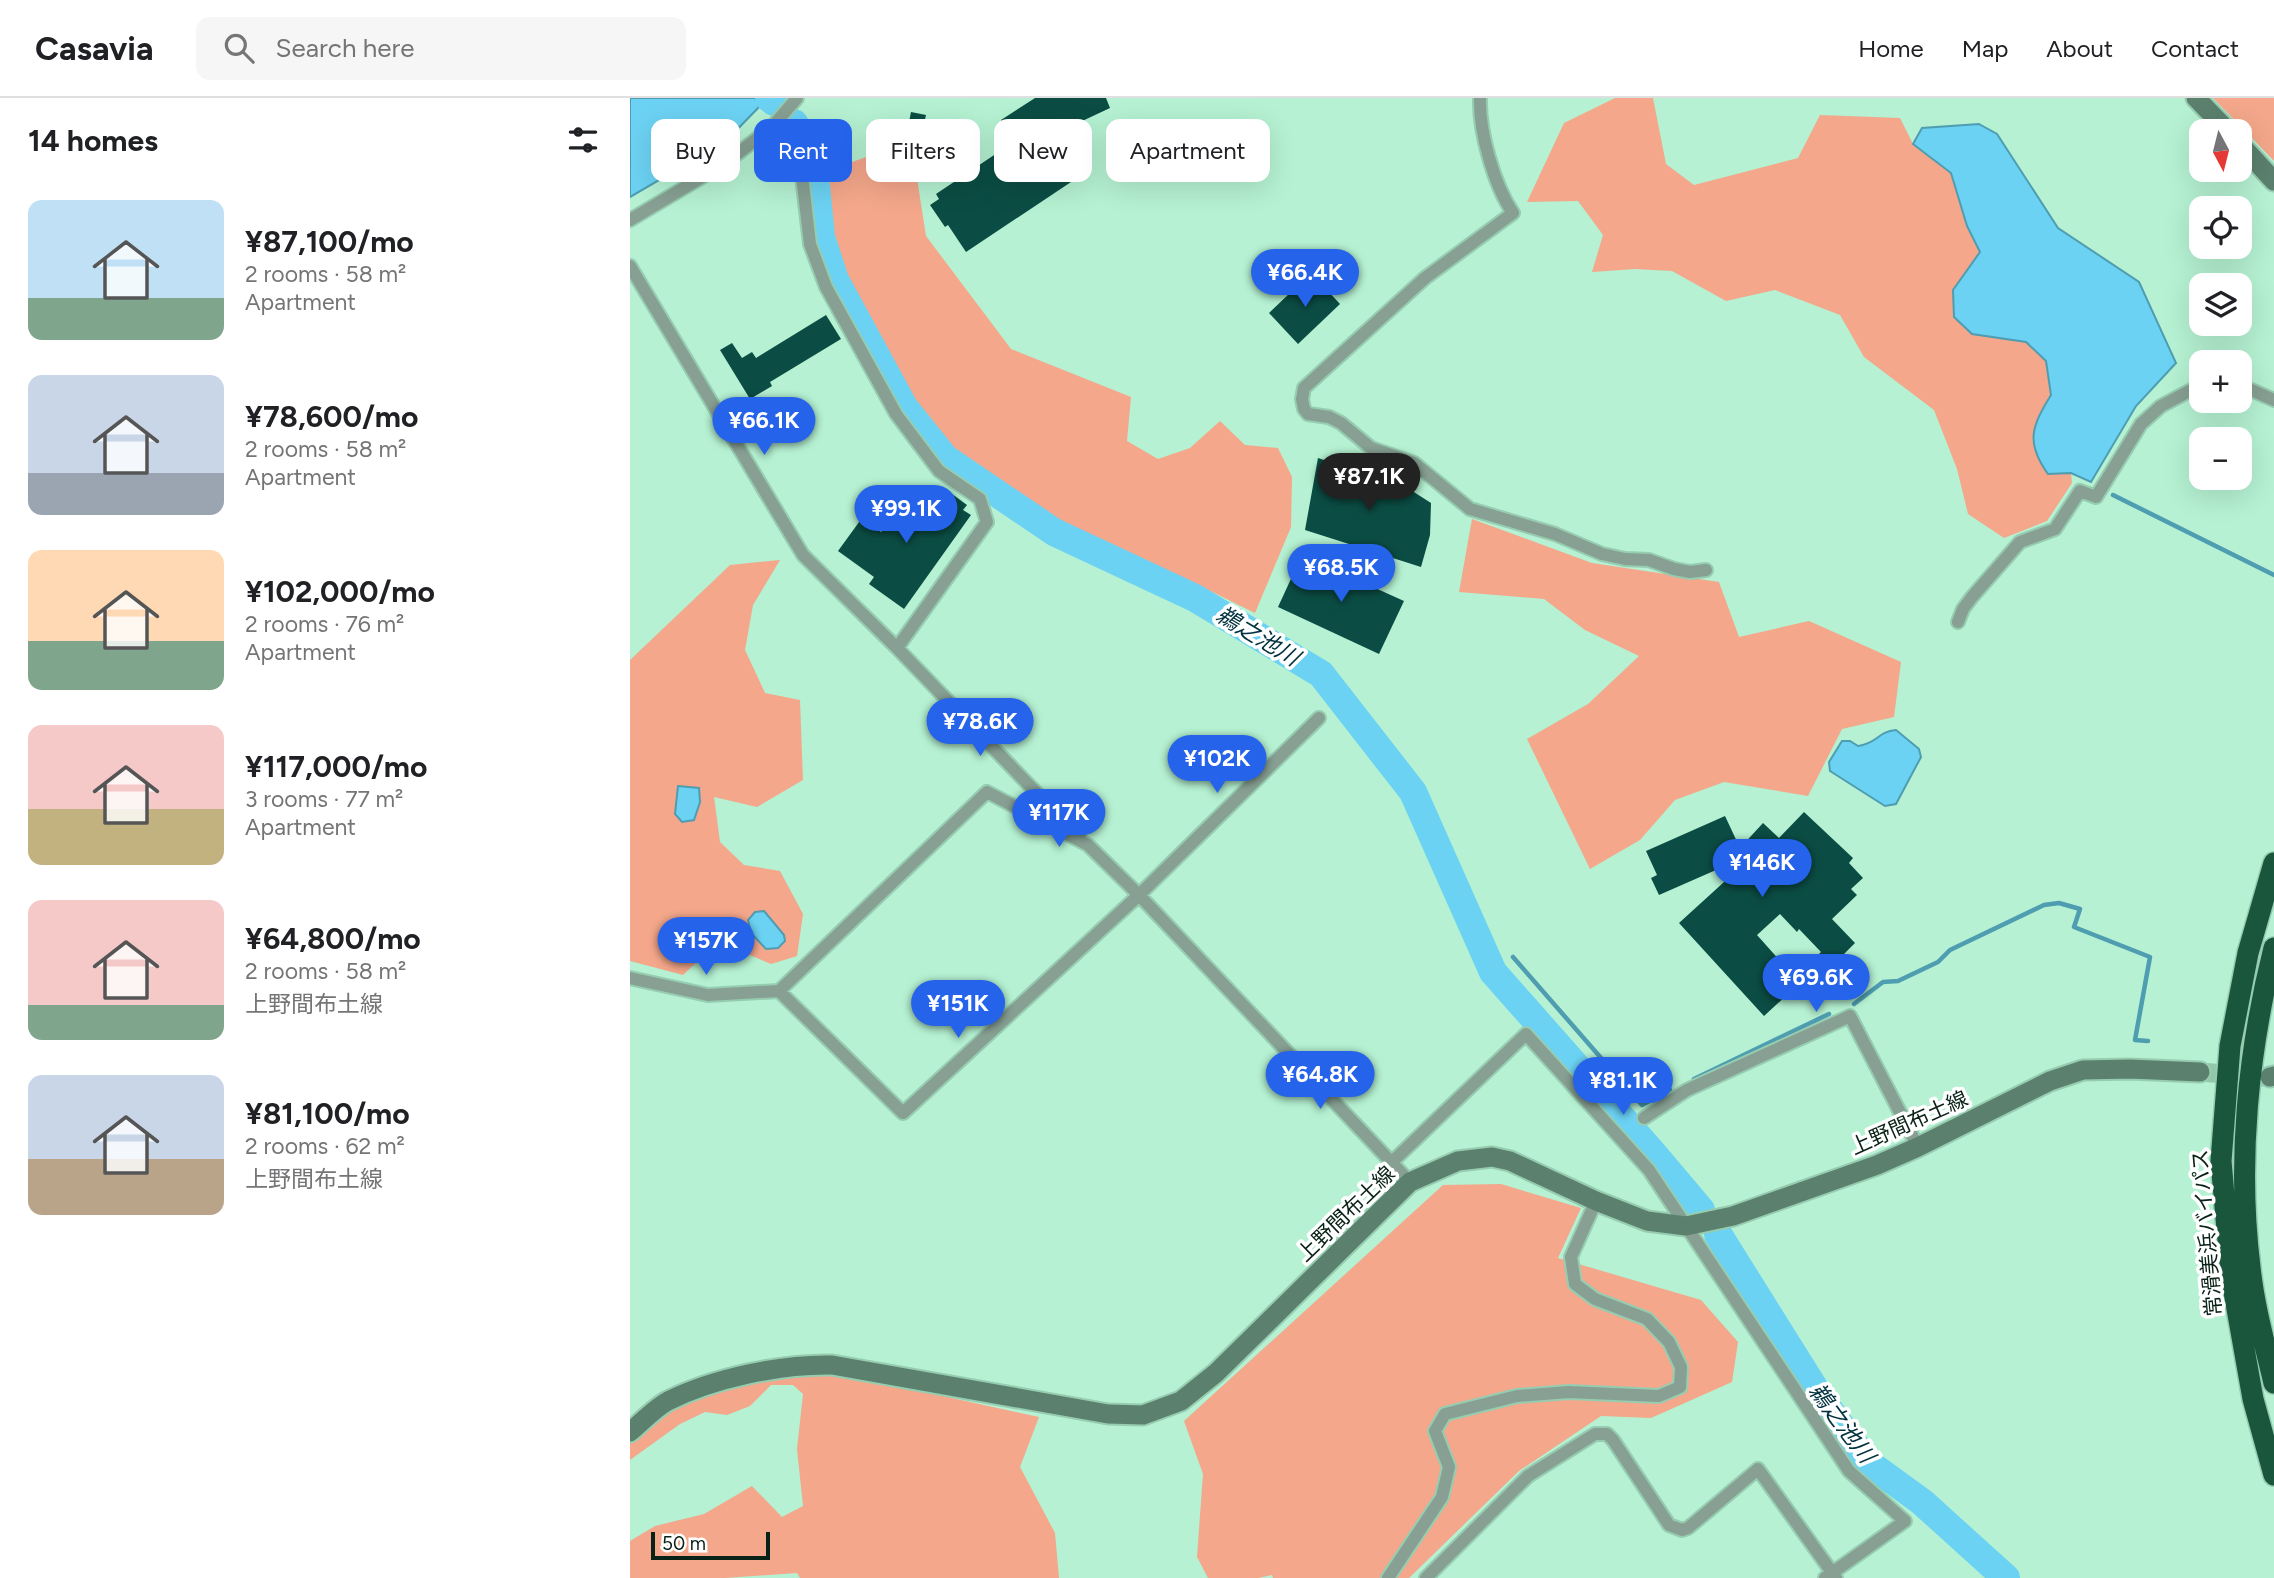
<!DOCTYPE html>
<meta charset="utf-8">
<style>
:root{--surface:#fff;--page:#f6f6f6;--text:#202124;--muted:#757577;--line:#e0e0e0;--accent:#2563eb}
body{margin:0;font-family:Figtree,"Noto Sans JP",sans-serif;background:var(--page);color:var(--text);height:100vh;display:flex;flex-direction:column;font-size:26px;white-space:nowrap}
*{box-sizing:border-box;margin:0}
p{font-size:23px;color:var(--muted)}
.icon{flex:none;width:38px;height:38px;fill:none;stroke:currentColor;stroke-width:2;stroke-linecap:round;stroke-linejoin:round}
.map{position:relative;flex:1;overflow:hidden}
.side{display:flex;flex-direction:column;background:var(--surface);width:630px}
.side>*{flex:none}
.top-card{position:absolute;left:21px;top:21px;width:665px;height:63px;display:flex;gap:14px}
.needle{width:46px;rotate:173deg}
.fabs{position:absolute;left:1559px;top:21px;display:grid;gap:14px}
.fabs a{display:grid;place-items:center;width:63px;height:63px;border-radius:14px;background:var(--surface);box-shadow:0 7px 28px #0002;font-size:35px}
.scale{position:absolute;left:21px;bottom:18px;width:119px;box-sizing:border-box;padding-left:7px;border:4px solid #092116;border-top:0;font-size:19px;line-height:24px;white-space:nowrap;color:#092116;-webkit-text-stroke:5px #fff;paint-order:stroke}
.price{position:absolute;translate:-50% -60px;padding:0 16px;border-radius:24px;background:var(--accent);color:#fff;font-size:23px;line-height:46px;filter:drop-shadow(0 2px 4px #0008)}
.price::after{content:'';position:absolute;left:50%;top:42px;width:21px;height:16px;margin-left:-10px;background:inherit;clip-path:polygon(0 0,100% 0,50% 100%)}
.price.on{background:#222;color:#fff}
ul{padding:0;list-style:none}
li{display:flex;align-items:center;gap:21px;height:175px;padding:0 28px}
li span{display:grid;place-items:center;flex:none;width:196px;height:140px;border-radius:14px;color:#555}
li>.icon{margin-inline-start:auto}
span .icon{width:84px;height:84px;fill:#fffc;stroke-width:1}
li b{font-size:30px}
h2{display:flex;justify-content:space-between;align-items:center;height:84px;padding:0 28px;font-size:30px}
.tag{padding:0 24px;border-radius:14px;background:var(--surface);box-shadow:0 7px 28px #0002;font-size:24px;line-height:63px}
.tag.on{background:var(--accent);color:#fff}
header{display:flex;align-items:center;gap:42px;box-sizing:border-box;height:98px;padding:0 35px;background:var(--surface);border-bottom:2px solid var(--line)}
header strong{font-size:33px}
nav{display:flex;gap:38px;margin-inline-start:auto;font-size:24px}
.search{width:490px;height:63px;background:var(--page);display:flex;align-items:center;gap:18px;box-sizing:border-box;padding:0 24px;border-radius:14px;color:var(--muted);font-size:26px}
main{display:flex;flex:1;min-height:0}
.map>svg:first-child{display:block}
.green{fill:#f4a78a}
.water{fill:#6cd2f3;stroke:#4e9db1;stroke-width:2}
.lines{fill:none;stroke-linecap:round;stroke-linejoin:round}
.stream{stroke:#4e9db1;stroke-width:4.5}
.river{stroke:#6cd2f3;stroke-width:28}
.building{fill:#0b4d44}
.secondary-tunnel{stroke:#93c7ac;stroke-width:19;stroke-dasharray:19 10;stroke-linecap:butt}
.street-casing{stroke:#96ccb0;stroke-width:16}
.secondary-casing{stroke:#96ccb0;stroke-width:23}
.highway-casing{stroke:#96ccb0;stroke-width:24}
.street{stroke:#87a093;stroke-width:12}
.secondary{stroke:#5b806d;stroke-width:19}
.highway{stroke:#1a563c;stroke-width:21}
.labels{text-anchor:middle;stroke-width:7;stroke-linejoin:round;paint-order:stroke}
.street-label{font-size:21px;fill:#092116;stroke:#fff}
.water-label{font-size:23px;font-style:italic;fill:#00313e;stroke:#fff}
</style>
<header>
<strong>Casavia</strong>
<div class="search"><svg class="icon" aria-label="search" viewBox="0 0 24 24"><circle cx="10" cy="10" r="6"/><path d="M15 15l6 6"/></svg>Search here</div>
<nav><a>Home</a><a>Map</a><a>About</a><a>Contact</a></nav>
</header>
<main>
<section class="side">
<h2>14 homes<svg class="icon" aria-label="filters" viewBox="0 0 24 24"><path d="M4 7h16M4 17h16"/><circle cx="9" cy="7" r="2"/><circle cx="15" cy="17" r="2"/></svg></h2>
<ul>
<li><span style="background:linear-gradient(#bfe0f5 70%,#7fa58c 0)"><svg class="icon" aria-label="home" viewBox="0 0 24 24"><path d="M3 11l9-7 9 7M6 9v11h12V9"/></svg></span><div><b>¥87,100/mo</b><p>2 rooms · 58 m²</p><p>Apartment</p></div></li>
<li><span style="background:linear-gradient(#c9d6e8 70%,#9aa5b1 0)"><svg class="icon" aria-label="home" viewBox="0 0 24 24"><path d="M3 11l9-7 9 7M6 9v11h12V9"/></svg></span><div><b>¥78,600/mo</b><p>2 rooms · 58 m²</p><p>Apartment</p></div></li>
<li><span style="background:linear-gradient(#ffd9b3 65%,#7fa58c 0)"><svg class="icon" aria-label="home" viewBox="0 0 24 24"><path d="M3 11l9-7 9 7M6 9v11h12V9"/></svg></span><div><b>¥102,000/mo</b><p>2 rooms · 76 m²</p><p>Apartment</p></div></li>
<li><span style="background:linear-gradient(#f6c9c9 60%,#c2b280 0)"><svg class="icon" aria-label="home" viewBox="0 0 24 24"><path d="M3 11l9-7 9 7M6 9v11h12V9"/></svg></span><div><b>¥117,000/mo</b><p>3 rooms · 77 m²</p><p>Apartment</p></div></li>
<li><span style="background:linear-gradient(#f6c9c9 75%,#7fa58c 0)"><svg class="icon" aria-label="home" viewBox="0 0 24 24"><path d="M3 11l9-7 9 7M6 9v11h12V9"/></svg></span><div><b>¥64,800/mo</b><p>2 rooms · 58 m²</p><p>上野間布土線</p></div></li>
<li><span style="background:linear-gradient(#c9d6e8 60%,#b9a48a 0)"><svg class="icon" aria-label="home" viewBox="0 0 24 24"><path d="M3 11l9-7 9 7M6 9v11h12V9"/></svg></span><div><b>¥81,100/mo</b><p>2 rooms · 62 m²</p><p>上野間布土線</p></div></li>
</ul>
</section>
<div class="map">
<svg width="1644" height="1480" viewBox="0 0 1644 1480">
<rect width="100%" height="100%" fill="#b5f1d2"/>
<path class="green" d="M985 0H1023L1036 66 1064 87 1168 60 1190 17 1270 20 1283 46 1321 75 1337 128 1350 154 1323 192 1342 236 1396 244 1416 263 1421 297C1404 323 1401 333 1409 363L1441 375 1442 385 1417 423 1374 440 1338 416 1327 371 1304 312 1234 259 1210 217 1145 192 1096 203 1042 173 1005 171 962 174 973 137 948 103 897 104 934 25Z
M1584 0H1644V63L1583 0Z
M236 59 286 74 296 138 381 251 501 299 497 343 528 361 560 350 590 323 615 347 648 350 662 379 661 429 625 515 562 484 428 427 319 351 280 302 216 182 196 134 200 72Z
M842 421 962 465 1089 484 1109 539 1179 523 1271 564 1264 619 1212 631 1178 698 1094 684 1045 702 1010 742 960 771 897 641 958 606 1009 558 955 532 914 501 829 494Z
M150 462 123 507 115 552 135 595 170 602 173 682 127 709 84 699 90 744 114 767 150 773 173 816 167 858 141 866 101 849 70 861 53 877 0 863V562L100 467Z
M871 1086 951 1110 928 1160 1071 1202 1108 1244 1102 1284 1021 1320 971 1318 889 1373 779 1480H643L642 1477 628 1480H578L567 1459 573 1376 554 1323 813 1087Z
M190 1271 409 1319 390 1369 425 1435 429 1480H170L167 1475 94 1480H0V1443L25 1428 74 1416 122 1388 152 1419 173 1408 167 1351 173 1296 163 1287H141L120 1308 97 1317 75 1314 50 1326 0 1362V1345L48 1306 133 1279Z"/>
<path class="water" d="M0 0H125L130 8 96 43 0 99Z
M1349 26 1367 36 1428 130 1509 184 1546 265 1506 308 1461 384 1441 375 1418 376C1395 344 1402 328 1421 297L1416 263 1396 244 1342 236 1324 219 1323 192 1350 154 1337 128 1321 75 1283 46 1292 30Z
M1266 632 1289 651 1291 659 1266 706 1255 708 1200 673 1199 664 1212 643H1220L1228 648C1248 645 1247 634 1266 632Z
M48 688 69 690 70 704 64 722 52 724 45 716Z
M134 813 154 837 155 843 148 850 136 851 121 835 118 822 125 814Z"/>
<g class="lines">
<path class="stream" d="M1483 397 1644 477
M883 859 1012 1007 1040 992
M1224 906 1253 884 1268 883 1308 864 1320 852 1414 807 1429 805 1450 811 1444 829 1520 859 1505 942 1518 943
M1064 981 1199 916"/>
<path class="river" d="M139 0 144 4
M164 25 183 57 191 139 205 182 274 309 315 360 424 434 565 500 691 576 783 694 863 874 1022 1054 1071 1112
M1088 1136 1190 1299 1237 1364 1292 1404 1376 1480"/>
</g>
<path class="building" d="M405 0H476L480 10 448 25 454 34 443 41 462 70 336 154 318 127 315 129 300 107 309 101 306 96 385 43 371 22Z
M281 14 296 17 288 53 274 50Z
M681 175 710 206 668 246 639 215Z
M196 217 211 241 140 284 142 288 120 301 90 252 102 245 112 260 122 254 126 260Z
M688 360 776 389 801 405 800 437 791 469 675 432Z
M318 393 337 407 333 412 341 417 274 511 239 486 244 479 208 453 232 420 251 434 280 396 298 408 303 401 309 405Z
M672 457 774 503 749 556 648 509Z
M1174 714 1223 760 1219 765 1233 780 1221 791 1227 797 1202 821 1225 845 1196 874 1183 862 1191 854 1169 831 1167 834 1150 816 1127 837 1170 885 1134 918 1049 825 1127 754 1029 797 1021 780 1027 777 1016 753 1095 718 1110 750 1133 725 1149 740Z"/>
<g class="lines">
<path class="secondary-tunnel" d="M1570 974 1635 979"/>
<g class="street-casing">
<path id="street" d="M850 0C849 34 864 87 883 115L795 180 674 290 672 301 674 311 678 316 699 319 711 325 741 350 784 365 840 411 925 436 972 456 995 461 1019 462 1044 471 1060 474 1076 472
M142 29 171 69 180 146 196 189 266 316 309 373 350 401 357 424 267 550
M0 122 94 66 142 29 167 0
M0 168 173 457 267 550 450 740
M1610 287 1644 302
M1328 524 1333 511 1342 499 1390 444 1425 431 1450 393 1466 399 1511 326 1531 308 1565 290 1572 284
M0 880 78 897 149 893 357 694 458 747 509 797 780 1084
M149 893 273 1015 509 797 689 620
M1014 1020 1057 992 1220 918 1288 1049
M762 1064 896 936 1019 1072 1219 1373 1275 1423 1195 1480
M758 1480 812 1399 819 1369 805 1333 815 1316 887 1298 939 1294 1029 1298 1050 1289 1051 1269 1039 1244 1017 1221 965 1201 945 1186 941 1159 966 1103
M796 1480 898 1378 965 1336H977L983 1342 1039 1427 1052 1432 1058 1430 1128 1371 1206 1480"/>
</g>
<g class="secondary-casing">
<path id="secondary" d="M1566 0 1598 33
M1610 46 1644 83
M1640 979 1644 978
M0 1334C12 1324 25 1310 38 1303 84 1280 151 1266 202 1267L478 1316 513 1317 551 1303 586 1275 780 1084 828 1063 862 1059 880 1063 966 1103 1017 1123 1056 1128 1103 1118 1247 1067 1288 1049 1420 983 1453 972 1500 971 1570 974"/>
</g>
<g class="highway-casing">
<path id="highway" d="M1644 765 1618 855 1600 948 1591 1063 1601 1177 1623 1301 1644 1377
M1644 850C1618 953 1607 1064 1620 1169 1624 1208 1635 1247 1644 1285"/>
</g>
<use href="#street" class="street"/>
<use href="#secondary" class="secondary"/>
<use href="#highway" class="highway"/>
</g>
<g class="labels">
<g class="street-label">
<text transform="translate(1279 1025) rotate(-24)" y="7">上野間布土線</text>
<text transform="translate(716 1116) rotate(-44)" y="7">上野間布土線</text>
<text transform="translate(1577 1135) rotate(-95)" y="7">常滑美浜バイパス</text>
</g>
<g class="water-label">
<text transform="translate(628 538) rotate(31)" y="8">鵜之池川</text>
<text transform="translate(1212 1325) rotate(53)" y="8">鵜之池川</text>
</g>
</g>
</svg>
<div class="fabs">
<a><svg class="needle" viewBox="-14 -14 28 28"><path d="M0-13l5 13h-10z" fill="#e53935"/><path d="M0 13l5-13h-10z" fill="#757577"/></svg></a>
<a><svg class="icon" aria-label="locate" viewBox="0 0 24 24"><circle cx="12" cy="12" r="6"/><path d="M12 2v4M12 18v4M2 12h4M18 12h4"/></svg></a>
<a><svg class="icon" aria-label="layers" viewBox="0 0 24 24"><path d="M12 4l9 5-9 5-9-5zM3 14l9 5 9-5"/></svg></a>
<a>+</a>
<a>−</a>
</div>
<div class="scale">50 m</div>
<b class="price" style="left:675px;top:211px">¥66.4K</b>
<b class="price" style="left:134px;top:359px">¥66.1K</b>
<b class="price on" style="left:739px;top:415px">¥87.1K</b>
<b class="price" style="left:276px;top:447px">¥99.1K</b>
<b class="price" style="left:711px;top:506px">¥68.5K</b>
<b class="price" style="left:350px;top:660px">¥78.6K</b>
<b class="price" style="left:587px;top:697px">¥102K</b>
<b class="price" style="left:429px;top:751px">¥117K</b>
<b class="price" style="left:1132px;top:801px">¥146K</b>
<b class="price" style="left:76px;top:879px">¥157K</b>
<b class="price" style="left:1186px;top:916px">¥69.6K</b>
<b class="price" style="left:328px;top:942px">¥151K</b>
<b class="price" style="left:690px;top:1013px">¥64.8K</b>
<b class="price" style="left:993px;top:1019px">¥81.1K</b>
<div class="top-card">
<a class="tag">Buy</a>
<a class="tag on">Rent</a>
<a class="tag">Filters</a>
<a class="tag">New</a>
<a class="tag">Apartment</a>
</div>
</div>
</main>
